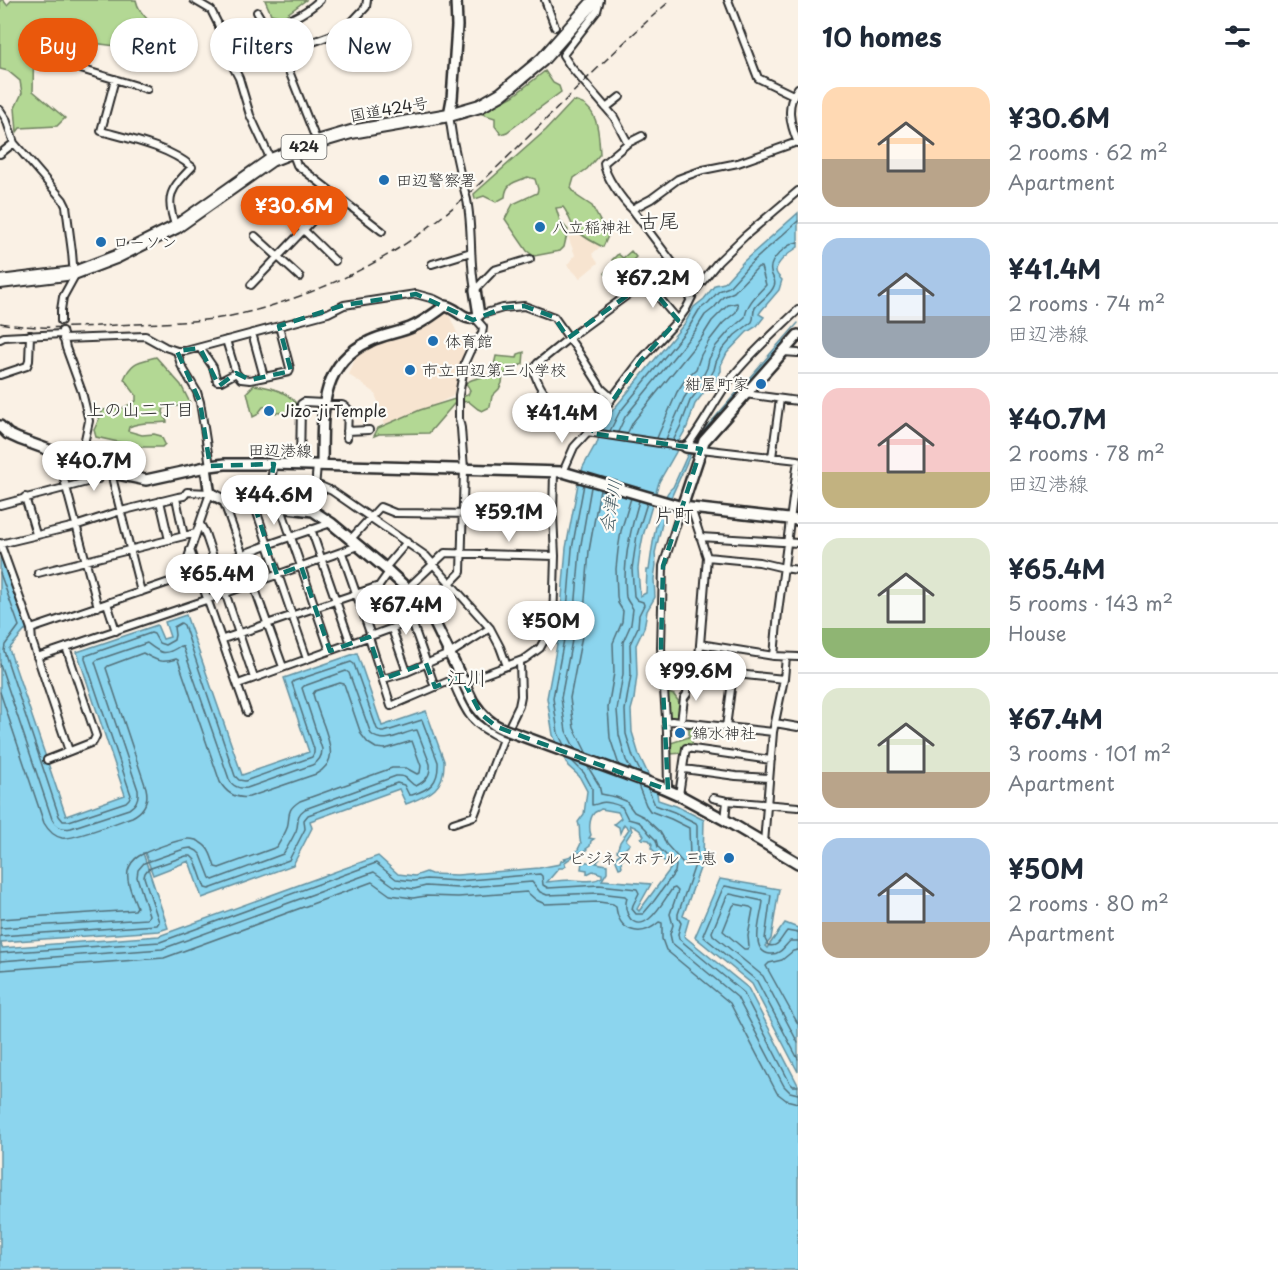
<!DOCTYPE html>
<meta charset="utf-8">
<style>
:root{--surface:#fff;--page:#f6f6f7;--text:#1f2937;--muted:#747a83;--line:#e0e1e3;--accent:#ea580c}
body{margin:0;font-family:"Playpen Sans","Klee One",sans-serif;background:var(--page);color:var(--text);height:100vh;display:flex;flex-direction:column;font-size:22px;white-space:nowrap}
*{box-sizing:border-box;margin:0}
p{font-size:20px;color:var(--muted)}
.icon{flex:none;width:33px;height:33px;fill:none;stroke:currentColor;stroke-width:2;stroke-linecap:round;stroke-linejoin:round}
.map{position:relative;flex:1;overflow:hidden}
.side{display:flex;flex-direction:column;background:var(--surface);width:480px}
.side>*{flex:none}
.banner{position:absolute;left:18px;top:18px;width:570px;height:54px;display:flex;gap:12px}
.price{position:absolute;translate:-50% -51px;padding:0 14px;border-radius:21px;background:#fff;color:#222;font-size:20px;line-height:39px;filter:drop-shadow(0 2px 3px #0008)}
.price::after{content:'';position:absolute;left:50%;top:36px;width:18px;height:14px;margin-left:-9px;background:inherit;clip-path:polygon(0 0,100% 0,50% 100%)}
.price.active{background:var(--accent);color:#fff}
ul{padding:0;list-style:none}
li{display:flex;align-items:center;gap:18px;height:150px;padding:0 24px}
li+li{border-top:2px solid var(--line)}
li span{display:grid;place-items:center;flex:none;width:168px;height:120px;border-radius:18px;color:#555}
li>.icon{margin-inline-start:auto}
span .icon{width:72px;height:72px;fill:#fffc;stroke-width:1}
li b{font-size:26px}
h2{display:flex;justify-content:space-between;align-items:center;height:72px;padding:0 24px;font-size:26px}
.tag{padding:0 21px;border-radius:27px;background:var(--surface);box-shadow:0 2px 4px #0004;font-size:21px;line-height:54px}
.tag.active{background:var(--accent);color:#fff}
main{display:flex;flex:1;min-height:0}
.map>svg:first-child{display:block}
.built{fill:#f7e4d0}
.green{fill:#b3d894;stroke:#6f8260;stroke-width:1.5}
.water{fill:#8cd5ee;stroke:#6591a0;stroke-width:1.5;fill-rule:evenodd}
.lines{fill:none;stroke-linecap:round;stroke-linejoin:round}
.shore{stroke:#526f79;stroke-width:1.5}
.stream{stroke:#6591a0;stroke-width:1.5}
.street-casing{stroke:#2b2b2b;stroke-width:10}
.secondary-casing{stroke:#2b2b2b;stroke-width:14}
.highway-casing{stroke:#2b2b2b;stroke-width:16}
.street{stroke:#fdfcf7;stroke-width:6}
.secondary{stroke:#fdfcf7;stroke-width:9}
.highway{stroke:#fdfcf7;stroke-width:12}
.rail{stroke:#2b2b2b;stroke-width:1.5;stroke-dasharray:9 4.5;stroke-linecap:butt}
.street-bridge-casing{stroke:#2b2b2b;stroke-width:10;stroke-linecap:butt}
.secondary-bridge-casing{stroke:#2b2b2b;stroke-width:14;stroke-linecap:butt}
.street-bridge{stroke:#fdfcf7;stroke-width:6}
.secondary-bridge{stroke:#fdfcf7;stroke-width:9}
.marked{fill:none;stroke:#0f766e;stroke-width:4.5;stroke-dasharray:12 8;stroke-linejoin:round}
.poi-dot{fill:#1f6fb2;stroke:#fdfcf7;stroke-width:2}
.labels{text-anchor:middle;stroke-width:4.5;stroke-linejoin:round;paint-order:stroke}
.shield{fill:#fdfcf7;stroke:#6a6a68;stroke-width:1.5}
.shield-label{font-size:15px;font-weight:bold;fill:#2b2b2b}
.street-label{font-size:16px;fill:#2b2b2b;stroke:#fdfcf7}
.poi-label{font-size:16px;fill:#2b2b2b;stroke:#fdfcf7;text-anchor:start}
.neighbourhood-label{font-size:18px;fill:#2b2b2b;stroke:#fdfcf7}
.water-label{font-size:18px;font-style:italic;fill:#485e66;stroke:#fdfcf7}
.quarter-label{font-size:20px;fill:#2b2b2b;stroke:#fdfcf7}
</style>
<main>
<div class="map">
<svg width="798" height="1270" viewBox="0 0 798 1270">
<rect width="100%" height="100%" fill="#faf1e5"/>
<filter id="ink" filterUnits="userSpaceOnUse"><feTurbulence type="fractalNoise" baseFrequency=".0167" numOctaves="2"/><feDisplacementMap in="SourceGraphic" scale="12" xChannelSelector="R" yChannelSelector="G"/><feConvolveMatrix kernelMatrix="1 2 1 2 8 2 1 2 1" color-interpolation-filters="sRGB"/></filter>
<g filter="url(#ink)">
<path class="built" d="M576 230 603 244 592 254 598 263 580 278 567 265 575 255 567 234Z
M445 306 463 346 464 355 453 396 384 430 383 414 374 392 349 375 358 350Z"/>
<path class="green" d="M0 0H3L7 5 12 0H136C141 24 167 21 153 57L146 59H136L116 46 46 37C30 54 34 70 33 91L65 118 57 126 20 128 17 132 15 108 22 93 20 81 8 71 0 69Z
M265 0H306L283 17 271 14Z
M545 71 553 83 559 86 561 92 507 132 501 134 495 126V118L482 114 486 110 513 96Z
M573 101C577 102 583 103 587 107 599 117 599 139 600 154L587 169 574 178 571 188 577 196 592 206 608 236 603 247C593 242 579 235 573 226 569 219 568 213 563 207L556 208 560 221 568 230 564 247 560 251 534 256 527 251 505 219 513 204 537 193 538 189 535 179 528 177C516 182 506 182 505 197L496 202 484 196 475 199 474 194 546 130Z
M631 251 636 257 629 264 632 267 625 272 629 277 618 284 613 277 610 280 605 273 615 264 612 260 618 254 623 258Z
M524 352 523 364 508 371 503 375 502 383 499 389 492 396 490 407 482 411 478 409 468 401 454 404 429 433 379 434 374 436 378 428 420 410 468 395 470 390 466 383C474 377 483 378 492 374L496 356 517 358 518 354Z
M156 357 181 385 190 403 187 407 175 406 164 408 163 412 167 422C153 424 141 421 129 427L128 431 142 435 154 434 161 436 165 444 162 447H140L96 437 94 430 103 410 123 408 136 401V395L124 379C132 361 138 362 156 357Z
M254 385C270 387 291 392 298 407L288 412 276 413 272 406 263 407 257 415 253 417 247 392Z
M668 693 674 695 681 705 679 720 670 719Z
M685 724 693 725 692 746 683 753 671 754V743L689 737V729Z"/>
<path class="water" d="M798 213V247C792 251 776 262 776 271 776 273 780 278 782 280L779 290 761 311 759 314 764 317 757 326 747 332 727 353 721 365V371L714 383 705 391 695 404 687 427 679 441 676 452 659 482 643 536 640 552 638 569 640 596 646 593 647 570H649C652 550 657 499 673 487L690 449 694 442 782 340 785 343 778 351 697 443 692 451 665 511 655 553 656 565 654 579 655 597 647 611 644 628 636 645 637 675 634 699 631 710 632 732 639 755 657 793 658 800 676 806 704 820 703 860 683 916 689 919 684 936 748 988 798 1085V1270H0V555L27 628 9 649 66 816 125 795 77 652 157 625 163 639 170 637 165 622 186 615 242 775 309 752 284 678 357 653 382 726 426 711 444 761C445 790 429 795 406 804L399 789 310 821 312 828 293 865 202 898 189 861 153 875 145 853H143L168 928 159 931 1 942 2 948 159 936 378 856 398 874 415 876 426 872 431 874 457 875 539 868 560 864 561 861 566 859 564 858C574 856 577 853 581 843 578 836 581 829 578 822L584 814 587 791 579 776 568 766 553 735 547 698 559 634 566 548 578 484 583 467 594 447 596 446 599 437 613 410 685 323 694 307 704 299 715 285 724 283 744 261ZM601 809 618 812 621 818 614 824 619 827 620 833 624 824 629 829 620 842 617 851 621 853 617 856 616 861 619 868 622 867 621 860 625 857 626 848 630 844 626 840 632 831 630 825C636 827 641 830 644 836L641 838 642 839 649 840 652 844 651 848 671 868 639 911 637 909 651 884 602 880 607 872V865L596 863 599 860 591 862H582L581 869 587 870V874L593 871 602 874V877C593 883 583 880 572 880 564 880 555 881 547 882L559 868H563L566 866 564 863 578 853 587 850 586 849 590 846 591 841 594 839 589 838 591 835C589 830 589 819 594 813 596 811 599 811 601 809Z
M720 879 779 889 771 939 765 946 767 948 785 923 798 928V1072L752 984 695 937Z"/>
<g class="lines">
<path class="shore" d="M610 431 619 413 689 327 699 310 708 303 719 291 729 287 749 265 798 221
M618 432 625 417 695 331 705 315 714 308 723 297 734 292 758 267H761L766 285C757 295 747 303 745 317L730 330 716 346 709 359 707 368 704 374 694 383 684 398 666 439
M627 434 633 422 702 337 712 321 728 305 737 303 738 306 736 312 723 323 709 341 701 355 696 369 687 377 677 392 657 438
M673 441 681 425 690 401 700 388 709 379 714 370 716 362 722 350 735 335 752 322C755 317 752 313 755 308 760 300 771 295 774 286 777 280 772 278 771 272 768 260 787 244 798 242
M0 573 19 626 5 645 4 651 59 816 63 821H69L126 802 129 799 131 795 85 659V656L151 633 154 634 159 643 165 645 174 640 175 635 174 627 181 623 184 625 235 776 239 780 245 781 312 757 314 753V749L292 683 294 681 351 662 354 664 377 729 381 732H384L422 720 438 762C439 783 430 789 412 795H409L404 785 397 783 308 815 304 820 305 829 289 860 209 889 205 888 195 860 191 856H186L148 869 145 873 144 877 159 922 157 925 0 936
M0 664 52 819C56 827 62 830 71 828L129 809C136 805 139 799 138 790L95 662 97 660 147 643C160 653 164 657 180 646L183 647 229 779C232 786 239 789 247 788L312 765C319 762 322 757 322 749L302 688 304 686 346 671 349 673 371 734C385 746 402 732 417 730L430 764C431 775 426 781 416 786 408 783 409 775 396 776L305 809C294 817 300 821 296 831 292 839 288 847 283 854L213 880 210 878 201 855 197 851 191 848 184 849 144 863 138 870 137 877 149 915 147 919 0 928
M0 692 44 823C48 830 53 836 62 838 74 840 118 822 132 817 144 811 149 801 146 788L106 668 108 666 143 653C156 660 160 664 176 659L178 660 220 782C227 794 236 799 249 797L316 774C338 762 330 745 324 726 320 716 316 705 313 694L315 691 340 683 344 684 361 734 368 743 376 748 385 749 412 741 421 766 420 773 417 774 406 768H392L300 801C285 811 291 814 287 828 285 834 280 841 277 847L219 868 215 867C212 858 210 848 201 843 198 840 193 839 188 839 179 839 147 851 139 856 134 859 130 864 128 871 126 882 133 896 137 907L135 910 0 919
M564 745 558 733 553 698 565 634 572 549 584 484
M575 749 566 731 561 698 573 635 580 550 591 487
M587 754 574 728 570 698 582 636 589 551 600 489
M619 765 610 738 608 708 614 673 613 643 622 622 623 611 618 603 617 596 616 569 618 550 621 531 631 498
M588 767 599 785 601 794 616 797 626 801 634 812 644 817 660 832 663 837 666 844 683 863H687L690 857 689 828 671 819 650 811 646 805 638 785
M631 769 626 760 619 735 617 710 623 674V642L631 624 633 609C631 605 627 601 626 597 625 592 626 587 625 582 625 553 631 528 639 501
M641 773 633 757 626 734 625 710 631 675 630 644 638 627 639 615 644 605 643 602 637 600 634 596 632 569 637 535 647 503
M648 789 655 805 674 812 696 823 697 825V859L678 914V918L681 923 678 934 679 939 743 992 790 1083 793 1086H798
M735 904 750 907 753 909 748 936 749 947 747 949H744L723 931 733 906Z
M798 933 787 931C781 938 778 949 768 945L765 939 771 895 725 886 723 888 703 935 704 937 757 981 798 1059
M798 941H790C784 947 780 955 770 954 748 951 762 915 763 901L730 894 727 896 712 932 713 935 763 976 798 1043
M798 950 793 951 782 960 769 963 766 966 798 1024
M0 953 160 942 376 863 396 879 414 881 426 879 457 881 540 874 542 876 543 885 548 888 599 885 637 889 639 893 633 905 632 909 636 914H643L654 901 675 872 676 865 658 847 656 840 649 833 646 829 639 822 628 819 622 807C616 804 606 801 600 803 597 804 595 805 592 805V788L584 773 572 761
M0 961 162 949 374 872 394 886 414 889 426 886 457 888 532 882 540 892 547 895 599 893 625 896 627 898C622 914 634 931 649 919 658 912 665 899 672 889L675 888 678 891 670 914 673 925 670 934 672 943 737 997 784 1086 790 1092 798 1094
M0 970 164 958 372 882 390 895 413 898 426 896 458 897 527 892 536 900 545 904 599 902 613 904 616 906C618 931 640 939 659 922L662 923V939L666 950 730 1003 777 1093 786 1100 798 1103"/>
<path class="stream" d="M783 340 798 323"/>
<g class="street-casing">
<path id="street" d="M194 0 211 10 218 24 223 38 228 57 239 78 250 115 271 160
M545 0 555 27
M600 0 597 11 563 55 571 67 614 117 628 143
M728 0 758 78 793 95
M257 12 283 56 317 142
M265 26C290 20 301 17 320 0
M283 56 310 43 340 32 349 25 366 7 367 0
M64 64 147 89
M115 79 101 131C130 139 169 147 192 167 171 189 164 196 176 227
M606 108 620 97
M0 110 6 119 14 143 63 200 66 206 72 252 74 277 63 297 61 310V321
M449 115 453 141 460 173
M798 143C790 124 785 105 798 88
M292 152 297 165 382 231
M0 154 14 143
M270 197 335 261
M467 200C473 230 469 260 475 290
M632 209C623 201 604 175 604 163L628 143 642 136
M255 236 300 277
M432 264 471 252
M646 282 678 320
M251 285 336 196
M696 289 672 262 632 209 651 199 678 179 686 176 703 170 738 163 797 142
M475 290 494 270 530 259
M479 315 503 308 524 306 554 317 576 348 602 389 612 398
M62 331 66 348 82 392 89 421 80 462
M252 333 264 377
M0 339 4 337 62 334
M63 339 145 336 165 347 177 351H186L328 313 344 305 416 294 434 299 442 303 445 306
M226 340 236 373 241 379 250 380 289 372 290 368 279 326
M200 348 213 367 217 381H221L236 373
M177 351 181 365 197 392 200 402 210 466
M783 352 798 353
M0 375 27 366 29 361 30 335
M745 394 798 401
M323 405H342L346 407 348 409 347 438
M595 424 568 419 562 411 561 398C560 398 551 397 550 397 541 393 536 378 533 369L538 363 569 338 672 262
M347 431 369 430
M587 432 686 447C704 425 715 399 733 376 752 352 776 331 798 310
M701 449 798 460 778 612 774 656
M57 453 98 607
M772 457 780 399
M300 465 301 404 304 402 323 403
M563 472 574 447 595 424 612 398 641 360 678 320 686 309 696 289 718 262 745 236 798 191
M112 473 113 481 141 592
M316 484 332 491 426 556 490 628 500 647 507 666
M25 497 36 534
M176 498 184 536
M223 500 283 667
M160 501 169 540
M254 504 307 659
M0 505 98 479 107 471
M266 506 274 464
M281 508 330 651
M691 508 707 557 698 670 784 679
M313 511 317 465
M200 524 205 533 254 678
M311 529 351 644
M700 537 798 543
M350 540 380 507 395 513 553 515
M0 543 31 629 32 641 69 751
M0 544 75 526 121 511 178 497 184 496 187 492 210 493 181 578
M190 550 247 712
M342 553 370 633 369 637 391 706 461 676
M707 557 759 562 784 568 798 570
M385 568 407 542
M38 573 196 533
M407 589 445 553 555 556
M107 603 116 631
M411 619 435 687
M31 629 181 578 267 545 331 523
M392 629 407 672
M223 639 379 586 389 572
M700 644 774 656 798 657
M37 657 209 599 358 546
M383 679 407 672 451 653 490 628
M452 680C466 712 469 724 503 739L519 706 521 696 520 662
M464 682 525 659 540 648 553 624 555 556 553 515 554 472
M238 684 401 625 427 607 461 572 464 469 461 428 459 419V395L465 362 470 351 482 334 483 327 475 318
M666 722 672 721 773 732
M681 722 684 698 687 694 689 669H698
M775 723 798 727
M726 727 733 674
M47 760 93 742 96 736 66 647
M684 769 736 776 769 778
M668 790 667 732 661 648 663 566 682 507
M679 795 686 748 771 760
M713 798 727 801
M725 820 727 801 798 807
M453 823 474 816 503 739
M764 843 773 732 784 679 786 657"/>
</g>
<g class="secondary-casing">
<path id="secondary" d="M449 115 452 99 457 26 456 0
M0 426 8 434 19 439 112 473 146 480 210 466 225 464H274L563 472 682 507 798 520
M686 447 701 449
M322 465C323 417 317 365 370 341 384 334 400 333 414 326 425 321 435 313 445 306 458 308 466 325 479 315L475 290
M206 467 209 489 210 493 223 500 313 511 331 523 385 568 427 607 473 702C481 714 490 724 503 729
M682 507 704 441 798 335
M661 787 679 795 725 820 798 863"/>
</g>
<g class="highway-casing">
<path id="highway" d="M0 282 74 273 116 257 176 227 271 160 317 142 351 132 449 115 480 106 501 94 542 60 595 0"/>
</g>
<use href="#street" class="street"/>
<use href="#secondary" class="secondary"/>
<use href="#highway" class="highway"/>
<path class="rail" d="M0 323C45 331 91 326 136 324 162 323 187 322 213 319 272 311 349 280 399 248 444 219 482 182 520 145 570 96 618 46 671 0"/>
<g class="street-bridge-casing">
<path id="street-bridge" d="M460 173 467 200"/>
</g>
<g class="secondary-bridge-casing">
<path id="secondary-bridge" d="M503 729 661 787"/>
</g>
<use href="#street-bridge" class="street-bridge"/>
<use href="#secondary-bridge" class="secondary-bridge"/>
</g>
</g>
<path class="marked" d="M646 282 678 320 641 360 590 433 701 449 663 566 661 648 668 790 497 727 481 714 461 676 435 687 426 663 383 679 369 637 330 651 301 566 277 575 254 504 266 506 274 464 210 466 200 402 177 351 200 348 219 386 236 373 250 380 291 371 279 326 344 305 416 294 473 320 503 308 524 306 554 317 568 338Z"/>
<g class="poi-dot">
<circle cx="384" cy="180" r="6"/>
<circle cx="540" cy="227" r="6"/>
<circle cx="101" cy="242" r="6"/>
<circle cx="433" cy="341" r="6"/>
<circle cx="410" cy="370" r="6"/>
<circle cx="761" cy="384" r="6"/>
<circle cx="269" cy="411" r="6"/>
<circle cx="680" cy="733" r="6"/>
<circle cx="729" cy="858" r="6"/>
</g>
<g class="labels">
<rect class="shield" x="281.5" y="135" width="45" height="24" rx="4.5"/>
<g class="shield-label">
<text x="304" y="152">424</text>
</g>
<g class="street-label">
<text transform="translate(389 109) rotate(-10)" y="6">国道424号</text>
<text transform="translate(280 450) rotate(1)" y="6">田辺港線</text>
</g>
<g class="poi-label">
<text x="396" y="186">田辺警察署</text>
<text x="552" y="233">八立稲神社</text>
<text x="113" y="248">ローソン</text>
<text x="445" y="347">体育館</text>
<text x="422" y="376">市立田辺第三小学校</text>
<text x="749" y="390" text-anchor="end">紺屋町家</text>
<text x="281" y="417">Jizo-ji Temple</text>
<text x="692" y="739">錦水神社</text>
<text x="717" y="864" text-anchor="end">ビジネスホテル 三恵</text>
</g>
<g class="neighbourhood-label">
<text x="140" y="416">上の山二丁目</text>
</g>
<g class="water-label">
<text transform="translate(611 506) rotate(-80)" y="6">会津川</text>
</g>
<g class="quarter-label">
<text x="659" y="228">古尾</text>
<text x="674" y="522">片町</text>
<text x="467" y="685">江川</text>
</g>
</g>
</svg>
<b class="price active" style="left:294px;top:237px">¥30.6M</b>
<b class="price" style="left:653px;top:309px">¥67.2M</b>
<b class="price" style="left:562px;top:444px">¥41.4M</b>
<b class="price" style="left:94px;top:492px">¥40.7M</b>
<b class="price" style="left:274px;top:526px">¥44.6M</b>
<b class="price" style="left:509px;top:543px">¥59.1M</b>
<b class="price" style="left:217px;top:605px">¥65.4M</b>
<b class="price" style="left:406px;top:636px">¥67.4M</b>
<b class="price" style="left:551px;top:652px">¥50M</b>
<b class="price" style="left:696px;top:702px">¥99.6M</b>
<div class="banner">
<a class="tag active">Buy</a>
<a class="tag">Rent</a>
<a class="tag">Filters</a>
<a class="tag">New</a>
</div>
</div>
<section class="side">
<h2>10 homes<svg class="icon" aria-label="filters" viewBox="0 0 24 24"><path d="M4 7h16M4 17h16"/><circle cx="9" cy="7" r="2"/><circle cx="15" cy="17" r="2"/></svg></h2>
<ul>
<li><span style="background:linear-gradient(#ffd9b3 60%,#b9a48a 0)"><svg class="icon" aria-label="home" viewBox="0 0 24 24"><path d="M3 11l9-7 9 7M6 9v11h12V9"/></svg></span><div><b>¥30.6M</b><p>2 rooms · 62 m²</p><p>Apartment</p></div></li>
<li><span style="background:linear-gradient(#a9c7e8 65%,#9aa5b1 0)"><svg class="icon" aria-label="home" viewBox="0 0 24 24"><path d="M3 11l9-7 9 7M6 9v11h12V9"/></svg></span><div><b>¥41.4M</b><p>2 rooms · 74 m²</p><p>田辺港線</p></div></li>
<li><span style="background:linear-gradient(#f6c9c9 70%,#c2b280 0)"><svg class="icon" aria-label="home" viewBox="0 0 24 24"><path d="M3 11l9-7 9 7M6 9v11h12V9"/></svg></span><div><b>¥40.7M</b><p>2 rooms · 78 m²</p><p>田辺港線</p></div></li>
<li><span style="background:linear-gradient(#dfe7d0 75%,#8fb573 0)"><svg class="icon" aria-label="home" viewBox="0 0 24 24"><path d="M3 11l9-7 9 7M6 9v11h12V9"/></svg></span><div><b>¥65.4M</b><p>5 rooms · 143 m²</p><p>House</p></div></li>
<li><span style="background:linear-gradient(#dfe7d0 70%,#b9a48a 0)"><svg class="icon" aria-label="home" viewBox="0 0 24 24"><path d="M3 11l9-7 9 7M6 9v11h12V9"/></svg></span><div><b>¥67.4M</b><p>3 rooms · 101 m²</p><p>Apartment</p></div></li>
<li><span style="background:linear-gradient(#a9c7e8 70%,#b9a48a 0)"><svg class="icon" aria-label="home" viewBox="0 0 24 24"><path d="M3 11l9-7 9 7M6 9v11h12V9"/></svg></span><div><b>¥50M</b><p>2 rooms · 80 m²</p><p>Apartment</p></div></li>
</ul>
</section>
</main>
